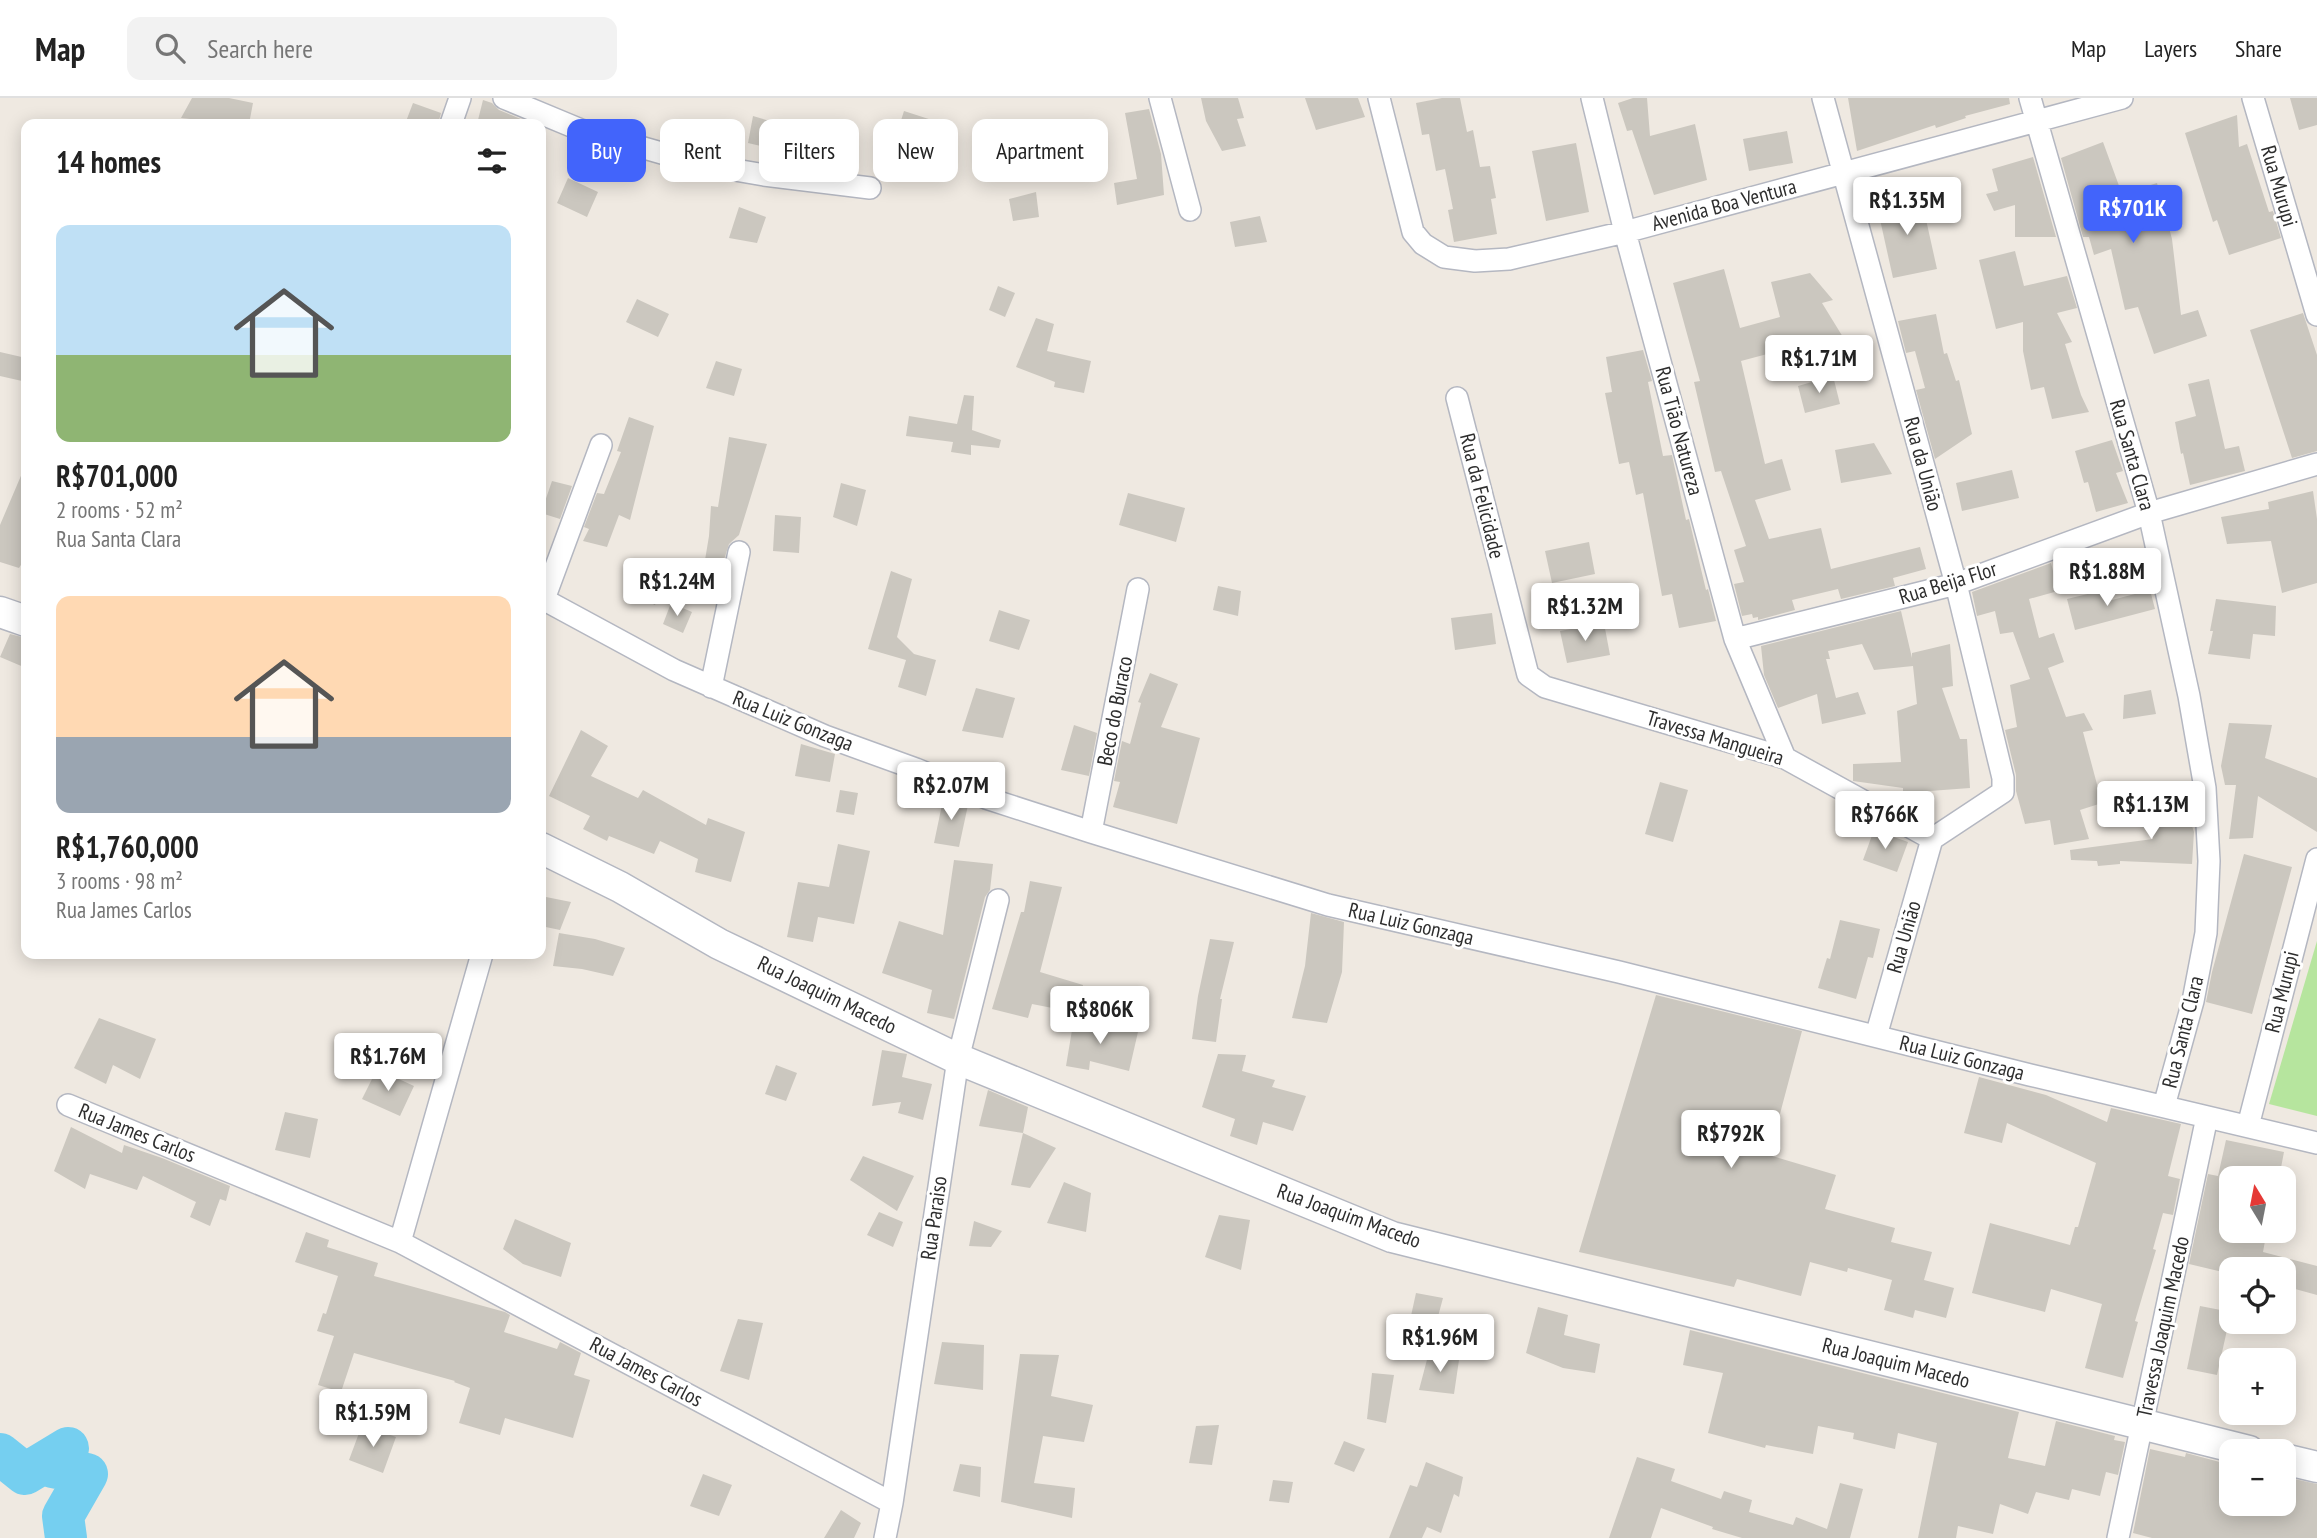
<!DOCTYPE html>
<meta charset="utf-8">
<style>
:root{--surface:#fff;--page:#f2f2f2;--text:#222;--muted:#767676;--line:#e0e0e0;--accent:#4264fb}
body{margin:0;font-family:"PT Sans Narrow",sans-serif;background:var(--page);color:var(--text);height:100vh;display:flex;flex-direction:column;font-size:26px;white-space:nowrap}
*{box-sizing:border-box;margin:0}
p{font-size:23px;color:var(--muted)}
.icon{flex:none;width:38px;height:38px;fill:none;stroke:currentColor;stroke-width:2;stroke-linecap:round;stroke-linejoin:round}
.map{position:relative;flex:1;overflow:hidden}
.panel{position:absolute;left:21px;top:21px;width:525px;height:840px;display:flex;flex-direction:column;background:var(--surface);border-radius:14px;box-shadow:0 4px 18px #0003}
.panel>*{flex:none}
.guide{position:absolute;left:567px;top:21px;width:665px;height:63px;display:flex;gap:14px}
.needle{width:46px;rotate:350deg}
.buttons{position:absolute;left:2219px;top:1068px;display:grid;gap:14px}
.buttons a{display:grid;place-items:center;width:77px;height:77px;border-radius:14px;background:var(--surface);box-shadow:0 4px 18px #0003;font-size:35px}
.price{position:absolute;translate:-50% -60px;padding:0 16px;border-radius:7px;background:#fff;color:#222;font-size:23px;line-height:46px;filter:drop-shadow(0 2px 4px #0008)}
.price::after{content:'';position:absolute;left:50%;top:42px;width:21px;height:16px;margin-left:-10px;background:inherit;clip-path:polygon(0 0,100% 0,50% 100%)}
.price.selected{background:var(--accent);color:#fff}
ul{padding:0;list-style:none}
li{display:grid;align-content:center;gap:14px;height:371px;padding:0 35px}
li span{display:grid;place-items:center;height:217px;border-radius:14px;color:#555}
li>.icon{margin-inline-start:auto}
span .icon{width:126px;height:126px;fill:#fffc;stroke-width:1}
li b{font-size:30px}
h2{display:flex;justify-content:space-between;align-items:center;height:84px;padding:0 35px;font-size:30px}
.pill{padding:0 24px;border-radius:14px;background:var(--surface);box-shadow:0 4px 18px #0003;font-size:24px;line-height:63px}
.pill.selected{background:var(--accent);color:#fff}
header{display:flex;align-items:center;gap:42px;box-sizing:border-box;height:98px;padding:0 35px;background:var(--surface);border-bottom:2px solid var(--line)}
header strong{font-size:33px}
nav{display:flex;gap:38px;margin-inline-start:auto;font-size:24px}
.search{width:490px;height:63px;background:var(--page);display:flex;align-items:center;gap:18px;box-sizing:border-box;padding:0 24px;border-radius:14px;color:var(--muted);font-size:26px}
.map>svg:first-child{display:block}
.green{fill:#b6e59e}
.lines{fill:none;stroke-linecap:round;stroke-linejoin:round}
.river{stroke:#75cff0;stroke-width:42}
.building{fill:#cbc7bf}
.street-casing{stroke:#b4b7c1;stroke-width:24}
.secondary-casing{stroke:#b4b7c1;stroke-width:33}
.street{stroke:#fff;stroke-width:21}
.secondary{stroke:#fff;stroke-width:30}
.labels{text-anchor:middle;stroke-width:6;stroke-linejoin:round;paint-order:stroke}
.street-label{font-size:21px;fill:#2e2e2e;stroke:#fff}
</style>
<header>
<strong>Map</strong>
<div class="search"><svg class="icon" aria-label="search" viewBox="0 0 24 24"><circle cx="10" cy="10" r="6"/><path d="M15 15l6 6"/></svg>Search here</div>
<nav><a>Map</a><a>Layers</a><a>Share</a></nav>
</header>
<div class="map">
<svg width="2317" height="1440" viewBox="0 0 2317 1440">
<rect width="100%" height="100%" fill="#efe9e1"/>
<path class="green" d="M2317 843V1018L2269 1006Z"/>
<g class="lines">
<path class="river" d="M0 1356 25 1376 68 1350 52 1369 87 1376 63 1418 66 1440"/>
</g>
<path class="building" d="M192 0H229L253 5 249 26H189L190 21 181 20Z
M1201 0H1238L1244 20 1237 21 1246 48 1222 53 1206 23Z
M1305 0H1358L1365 19 1316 32Z
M1442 0H1460L1467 34 1473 32 1480 69 1490 68 1496 100 1491 101 1497 136 1454 144 1448 112 1453 111 1445 71 1436 73 1429 36 1422 37 1416 5Z
M1633 0H1647L1650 38 1695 26 1707 82 1654 97 1632 32 1627 33 1618 5Z
M1848 0H2009L2010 6 1965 18 1966 20 1936 30 1935 27 1857 53Z
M2290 0H2317V27L2299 32Z
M483 2 492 5 499 12 533 26H477Z
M413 5 441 15 438 26H405Z
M1149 11 1161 56 1164 97 1117 107 1114 85 1137 81 1125 15Z
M904 13 938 24 930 49 896 38Z
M2237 17 2239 49 2247 46 2269 114 2273 113 2281 140 2229 157 2217 122 2213 124 2185 35Z
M753 18 802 33 794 56 748 45Z
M1787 33 1793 65 1749 73 1743 41Z
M2103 44 2122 96 2157 85 2172 141 2181 217 2198 212 2207 238 2154 256 2138 209 2125 212 2111 151 2094 157 2089 139H2083L2061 60Z
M1576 45 1589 114 1546 123 1532 53Z
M2033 59 2056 139H2015V107L1994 113 1986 96 1998 93 1992 71Z
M568 80 598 94 587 119 557 105Z
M1036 94 1039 119 1013 123 1009 101Z
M1921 99 1937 171 1893 180 1877 108Z
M739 109 766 119 757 145 729 140Z
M1260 118 1267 144 1235 149 1230 124Z
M2015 153 2024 188 2067 178 2077 210 2057 215 2072 244 2065 246 2081 297 2089 314 2052 321 2044 289 2031 292 2023 253V224L1996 231 1979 162Z
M1724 171 1740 230 1780 219 1771 184 1810 175 1833 202 1822 205 1846 244 1852 242 1857 265 1826 274 1823 237 1768 246 1771 255 1741 263 1765 366 1782 361 1791 392 1755 402 1769 441 1821 430 1831 471 1920 449 1926 471 1893 480 1895 488 1841 501 1838 491 1792 502 1795 512 1758 522V519L1753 520 1752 516 1742 518 1734 486 1744 484 1734 452 1746 448 1721 373 1715 374 1694 284 1700 283 1673 185Z
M998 188 1015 195 1005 219 989 212Z
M637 201 669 216 658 239 626 224Z
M2303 215 2317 257V353L2292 360 2250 232Z
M1936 216 1944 256 1947 255 1956 283 1959 282 1972 336 1935 361 1916 292 1925 290 1915 253 1906 255 1898 223Z
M1036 220 1054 226 1047 253 1091 263 1084 295 1054 289 1055 284 1016 269Z
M1643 252 1652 283 1648 284 1663 358 1672 357 1686 422 1689 421 1706 492 1708 491 1716 523 1679 530 1672 496 1662 498 1643 395 1636 397 1629 364 1619 366 1605 295 1612 294 1606 259Z
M0 254 26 260 22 283 0 278Z
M716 263 742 271 734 298 706 290Z
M1833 278 1840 306 1805 315 1798 288Z
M2209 281 2225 351 2239 348 2245 373 2190 387 2183 355 2181 356 2175 324 2196 318 2188 286Z
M964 297 974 298 972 332 1001 342 999 350 971 347V357L951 354 953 344 906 338 909 318 957 326Z
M629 319 654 328 630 422 619 417 607 449 583 443 589 431 584 429 597 395 604 396 621 354 617 353Z
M729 339 767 346 739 437 729 446 723 465 705 462 709 438 711 408 718 409Z
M2112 342 2123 373 2116 375 2128 405 2096 414 2088 384 2084 385 2075 353Z
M1874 345 1892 376 1841 385 1835 352Z
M26 366V459L19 470 0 464V427Z
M2012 372 2019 400 1962 413 1956 385Z
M552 383 572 388 560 421 541 415Z
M841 385 866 392 857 428 833 419Z
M2313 393 2317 421V485L2282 495 2271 443 2227 446 2221 419 2269 411 2268 404Z
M1128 395 1185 410 1176 444 1119 427Z
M775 417 801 419 799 455 773 453Z
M1589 444 1595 476 1552 485 1545 453Z
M2051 465 2058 493 2029 501 2039 540 2054 535 2064 564 2048 570 2066 619 2084 615 2093 632 2083 634 2102 705 2080 712 2089 741 2054 747 2050 722 2025 726 2016 693V677L2005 632 2017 629 2010 587 2030 581 2013 534 2000 536 1995 513 1977 518 1972 494Z
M891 473 912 481 897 539 914 556 936 562 926 598 898 589 906 562 868 551Z
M646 482 663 489 655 507 639 500Z
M1218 488 1241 493 1238 518 1213 512Z
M2108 491 2112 502 2150 492 2155 511 2075 532 2067 501Z
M2216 501 2276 508 2275 538 2253 536 2250 561 2208 556 2213 533H2210Z
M671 505 692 514 683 535 663 526Z
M999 512 1030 522 1019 552 989 543Z
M1901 513 1912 560V555L1950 546 1953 588 1942 590 1960 641H1967L1970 690 1903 695V690L1853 683V666L1901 664 1897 613 1917 606 1913 568 1874 572 1862 546 1828 553 1830 561H1826L1836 600 1858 594 1866 616 1822 626 1817 596 1778 610 1764 577 1761 548Z
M1492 515 1496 546 1455 552 1451 520Z
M1604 525 1610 557 1567 565 1560 533Z
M10 536 26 540V570L0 559Z
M1150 575 1178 586 1161 629 1200 640 1177 726 1113 709 1120 684 1114 683 1122 643 1130 646 1141 605 1138 604Z
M976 590 1015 600 1003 640 962 633Z
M2151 592 2156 616 2123 621 2124 597Z
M2229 625 2272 627 2265 660 2317 680V734L2258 698 2253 740 2229 741 2236 687H2225L2221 668Z
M1074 627 1097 635 1089 678 1061 672Z
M581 632 608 648 591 678 638 700 643 692 706 727 708 720 745 734 731 784 695 774 698 761 660 743 654 756 609 738 607 743 583 731 590 718 549 698Z
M801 646 835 656 830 684 795 678Z
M1660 684 1688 692 1673 744 1645 736Z
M840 692 858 695 854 717 836 714Z
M944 697 968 707 959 749 934 745Z
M2182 698 2194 734 2192 766 2120 763V766L2098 768 2097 763 2071 762 2070 752 2153 741V708Z
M1874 732 1908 744 1897 774 1863 762Z
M838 746 870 753 854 826 818 819 813 844 787 839 798 784 829 789Z
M2244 756 2292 769 2252 916 2206 904 2212 874Z
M954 762 993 766 990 792 985 799 954 921 927 915 932 892 882 875 899 823 943 837Z
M1030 783 1062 789 1040 874 1083 887 1078 915 1032 906 1028 920 992 911 1021 814H1024Z
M541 798 571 804 560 832 541 828Z
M1311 815 1344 824 1342 874 1327 925 1292 920 1305 868Z
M1840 822 1880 831 1873 860 1868 859 1856 901 1818 890 1827 860 1830 861Z
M559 835 595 841 625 850 613 878 582 871 553 868Z
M1210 841 1234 844 1220 901H1222L1216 944 1192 941 1198 898Z
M1656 897 1802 933 1769 1057 1836 1077 1825 1111 1895 1130 1891 1144 1932 1154 1924 1182 1954 1190 1946 1220 1915 1212 1913 1220 1884 1212 1892 1182 1848 1170 1847 1174 1810 1164 1801 1198 1737 1181 1734 1189 1579 1154Z
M99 920 156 941 140 981 113 967 106 986 74 970Z
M1074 920 1138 934 1129 973 1090 963 1089 972 1066 968Z
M882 952 907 956 902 979 932 986 923 1022 898 1015 901 1004 872 1008Z
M1218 956 1246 957 1242 973 1275 982 1272 989 1306 998 1293 1033 1263 1024 1257 1047 1230 1038 1235 1021 1202 1009Z
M776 967 797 975 786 1003 765 996Z
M377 971 414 988 400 1018 362 1001Z
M1979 979 2046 997 2107 1024 2111 1010 2181 1026 2168 1078 2180 1081 2173 1117 2163 1115 2153 1151 2156 1152 2135 1223 2138 1224 2123 1280 2085 1270 2102 1206 2051 1191 2045 1214 1972 1195 1990 1125 2070 1147 2075 1129H2078L2096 1065 2007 1025 2002 1045 1964 1035Z
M988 992 1028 1009 1023 1035 979 1028Z
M285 1014 318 1021 310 1060 275 1052Z
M71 1029 122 1055 124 1047 162 1060 230 1088 226 1103 220 1101 210 1128 190 1119 196 1104 143 1078 137 1092 90 1076 85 1091 54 1073Z
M1023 1035 1056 1050 1030 1090 1011 1087Z
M2226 1042 2284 1054 2279 1080H2223L2231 1082V1132H2267L2263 1154 2317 1168V1197L2284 1188V1171H2231V1176L2189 1166 2208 1076 2218 1078Z
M863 1058 914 1078 897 1113 850 1082Z
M1064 1084 1091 1095 1086 1134 1047 1125Z
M879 1114 903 1124 893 1149 867 1137Z
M1219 1117 1250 1122 1241 1172 1205 1159Z
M515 1121 571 1145 561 1179 523 1166 503 1151Z
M974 1123 1002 1133 991 1149 969 1148Z
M306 1134 329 1142 327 1149 378 1165 374 1178 505 1214 510 1217 504 1234 557 1251 560 1244 581 1255 574 1277 590 1282 573 1340 505 1320 500 1337 459 1325 470 1290 454 1284 455 1283 354 1255 341 1294 318 1287 334 1238 317 1233 323 1215 326 1216 338 1178 295 1164Z
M1416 1195 1443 1200 1433 1237 1407 1236Z
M2200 1208 2231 1214 2217 1277 2187 1271Z
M1538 1209 1568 1217 1564 1237 1600 1246 1595 1275 1563 1270 1526 1255Z
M738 1221 763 1225 749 1282 720 1273Z
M1690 1232 2019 1314 2008 1360 2045 1368 2056 1323 2115 1338 2114 1342 2125 1344 2118 1377 2106 1374 2100 1398 2072 1391 2069 1402 2036 1394 2028 1416 2000 1406 1993 1436 1958 1428 1956 1440H1918L1937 1345 1898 1335 1895 1351 1853 1341 1854 1335 1818 1328 1813 1356 1766 1347 1765 1350 1708 1335 1723 1275 1683 1267Z
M942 1244 984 1247 983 1292 934 1286Z
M1429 1254 1459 1262 1454 1296 1419 1292Z
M1020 1256 1059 1257 1051 1298 1093 1307 1084 1344 1043 1338 1034 1385 1075 1390 1072 1420 1001 1404Z
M1372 1275 1394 1277 1386 1325 1367 1321Z
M362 1327 396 1339 383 1375 349 1362Z
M1219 1327 1212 1367 1189 1365 1196 1328Z
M1344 1343 1365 1351 1354 1374 1334 1366Z
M2150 1351 2185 1359 2186 1355 2231 1367V1405H2284L2290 1380 2317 1386V1440H2152L2133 1435Z
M1637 1359 1675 1371 1671 1383 1721 1401 1724 1393 1752 1402 1749 1414 1793 1427 1796 1419 1827 1431 1840 1385 1863 1391 1850 1440H1742L1712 1431 1713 1429 1661 1410 1651 1440H1609Z
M1426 1364 1463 1379 1459 1399 1454 1396 1441 1435 1427 1429 1422 1440H1389L1410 1387 1417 1389Z
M960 1366 981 1369 980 1399 953 1393Z
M703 1376 732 1387 719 1418 690 1408Z
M1273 1382 1293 1384 1289 1405 1269 1403Z
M841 1412 861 1425 854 1440H824Z"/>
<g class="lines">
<g class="street-casing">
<path id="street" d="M504 0 581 32 700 66 764 77 870 90
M1160 0 1190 112
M1379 0 1413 134 1423 146 1444 159 1475 163 1509 161 1625 134 2122 0
M1592 0 1625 134 1735 541 1785 660
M1823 0 1956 486 2003 680V694L1932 741
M2030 0 2149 415 2189 598 2205 690 2209 763 2206 835 2193 903 2164 1008
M2253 0 2317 217
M451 26 460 0
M1457 300 1528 577 1545 589 1785 660 1932 741
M541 500 674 572 825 638 916 671 986 700 1091 734 1328 807 1619 874 2030 977 2317 1045
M544 501 601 347
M1735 541 1956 486 2149 415 2317 366
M711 589 739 454
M1091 734 1138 491
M1876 938 1932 741
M68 1007 400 1144 892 1405
M2248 1028 2317 761
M400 1144 482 856
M885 1440 892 1405 958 961 998 802
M2118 1440 2207 1019"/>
</g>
<g class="secondary-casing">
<path id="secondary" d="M0 514 26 523
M541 750 620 789 719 846 958 961 1392 1139 2249 1353
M2284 1361 2317 1369"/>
</g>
<use href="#street" class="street"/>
<use href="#secondary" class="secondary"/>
</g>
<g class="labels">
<g class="street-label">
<text transform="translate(2279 88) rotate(74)" y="7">Rua Murupi</text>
<text transform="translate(1724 107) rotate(-15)" y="7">Avenida Boa Ventura</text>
<text transform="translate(1679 333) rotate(75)" y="7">Rua Tião Natureza</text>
<text transform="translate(2132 357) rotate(74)" y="7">Rua Santa Clara</text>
<text transform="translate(1923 366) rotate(75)" y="7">Rua da União</text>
<text transform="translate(1482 398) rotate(76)" y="7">Rua da Felicidade</text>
<text transform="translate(1948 485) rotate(-17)" y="7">Rua Beija Flor</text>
<text transform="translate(1115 613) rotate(-79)" y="7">Beco do Buraco</text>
<text transform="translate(793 623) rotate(22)" y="7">Rua Luiz Gonzaga</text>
<text transform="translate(1715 640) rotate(17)" y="7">Travessa Mangueira</text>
<text transform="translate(1411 826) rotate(13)" y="7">Rua Luiz Gonzaga</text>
<text transform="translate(1904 839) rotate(-74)" y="7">Rua União</text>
<text transform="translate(2282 894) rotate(-76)" y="7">Rua Murupi</text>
<text transform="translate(827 897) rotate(26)" y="7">Rua Joaquim Macedo</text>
<text transform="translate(2183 934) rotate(-76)" y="7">Rua Santa Clara</text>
<text transform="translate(1962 960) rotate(14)" y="7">Rua Luiz Gonzaga</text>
<text transform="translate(137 1035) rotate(22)" y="7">Rua James Carlos</text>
<text transform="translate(1349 1118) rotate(20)" y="7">Rua Joaquim Macedo</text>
<text transform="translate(934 1120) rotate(-82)" y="7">Rua Paraiso</text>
<text transform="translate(2163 1229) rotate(-78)" y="7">Travessa Joaquim Macedo</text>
<text transform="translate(1896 1265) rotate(14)" y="7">Rua Joaquim Macedo</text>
<text transform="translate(646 1274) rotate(28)" y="7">Rua James Carlos</text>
</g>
</g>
</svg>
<div class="buttons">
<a><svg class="needle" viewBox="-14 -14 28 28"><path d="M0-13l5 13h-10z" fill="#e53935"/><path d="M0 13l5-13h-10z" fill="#767676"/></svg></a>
<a><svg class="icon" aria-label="locate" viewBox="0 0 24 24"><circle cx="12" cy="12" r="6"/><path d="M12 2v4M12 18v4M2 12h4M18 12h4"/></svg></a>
<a>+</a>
<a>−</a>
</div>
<b class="price" style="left:1907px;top:139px">R$1.35M</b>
<b class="price selected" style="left:2133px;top:147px">R$701K</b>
<b class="price" style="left:1819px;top:297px">R$1.71M</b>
<b class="price" style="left:2107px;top:510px">R$1.88M</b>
<b class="price" style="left:677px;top:520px">R$1.24M</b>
<b class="price" style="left:1585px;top:545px">R$1.32M</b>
<b class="price" style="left:951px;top:724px">R$2.07M</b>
<b class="price" style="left:2151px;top:743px">R$1.13M</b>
<b class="price" style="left:1885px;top:753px">R$766K</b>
<b class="price" style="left:1100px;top:948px">R$806K</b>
<b class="price" style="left:388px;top:995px">R$1.76M</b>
<b class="price" style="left:1731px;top:1072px">R$792K</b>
<b class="price" style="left:1440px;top:1276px">R$1.96M</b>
<b class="price" style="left:373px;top:1351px">R$1.59M</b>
<div class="guide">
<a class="pill selected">Buy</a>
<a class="pill">Rent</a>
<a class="pill">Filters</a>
<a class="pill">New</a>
<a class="pill">Apartment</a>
</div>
<section class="panel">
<h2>14 homes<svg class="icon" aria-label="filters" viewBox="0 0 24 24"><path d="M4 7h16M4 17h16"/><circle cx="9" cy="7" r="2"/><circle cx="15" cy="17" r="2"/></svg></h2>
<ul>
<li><span style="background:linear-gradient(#bfe0f5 60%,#8fb573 0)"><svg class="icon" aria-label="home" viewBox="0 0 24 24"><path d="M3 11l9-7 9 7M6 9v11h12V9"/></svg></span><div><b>R$701,000</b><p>2 rooms · 52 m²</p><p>Rua Santa Clara</p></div></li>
<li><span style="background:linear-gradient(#ffd9b3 65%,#9aa5b1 0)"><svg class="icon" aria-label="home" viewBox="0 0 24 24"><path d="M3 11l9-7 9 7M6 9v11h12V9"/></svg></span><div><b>R$1,760,000</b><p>3 rooms · 98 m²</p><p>Rua James Carlos</p></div></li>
</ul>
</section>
</div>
